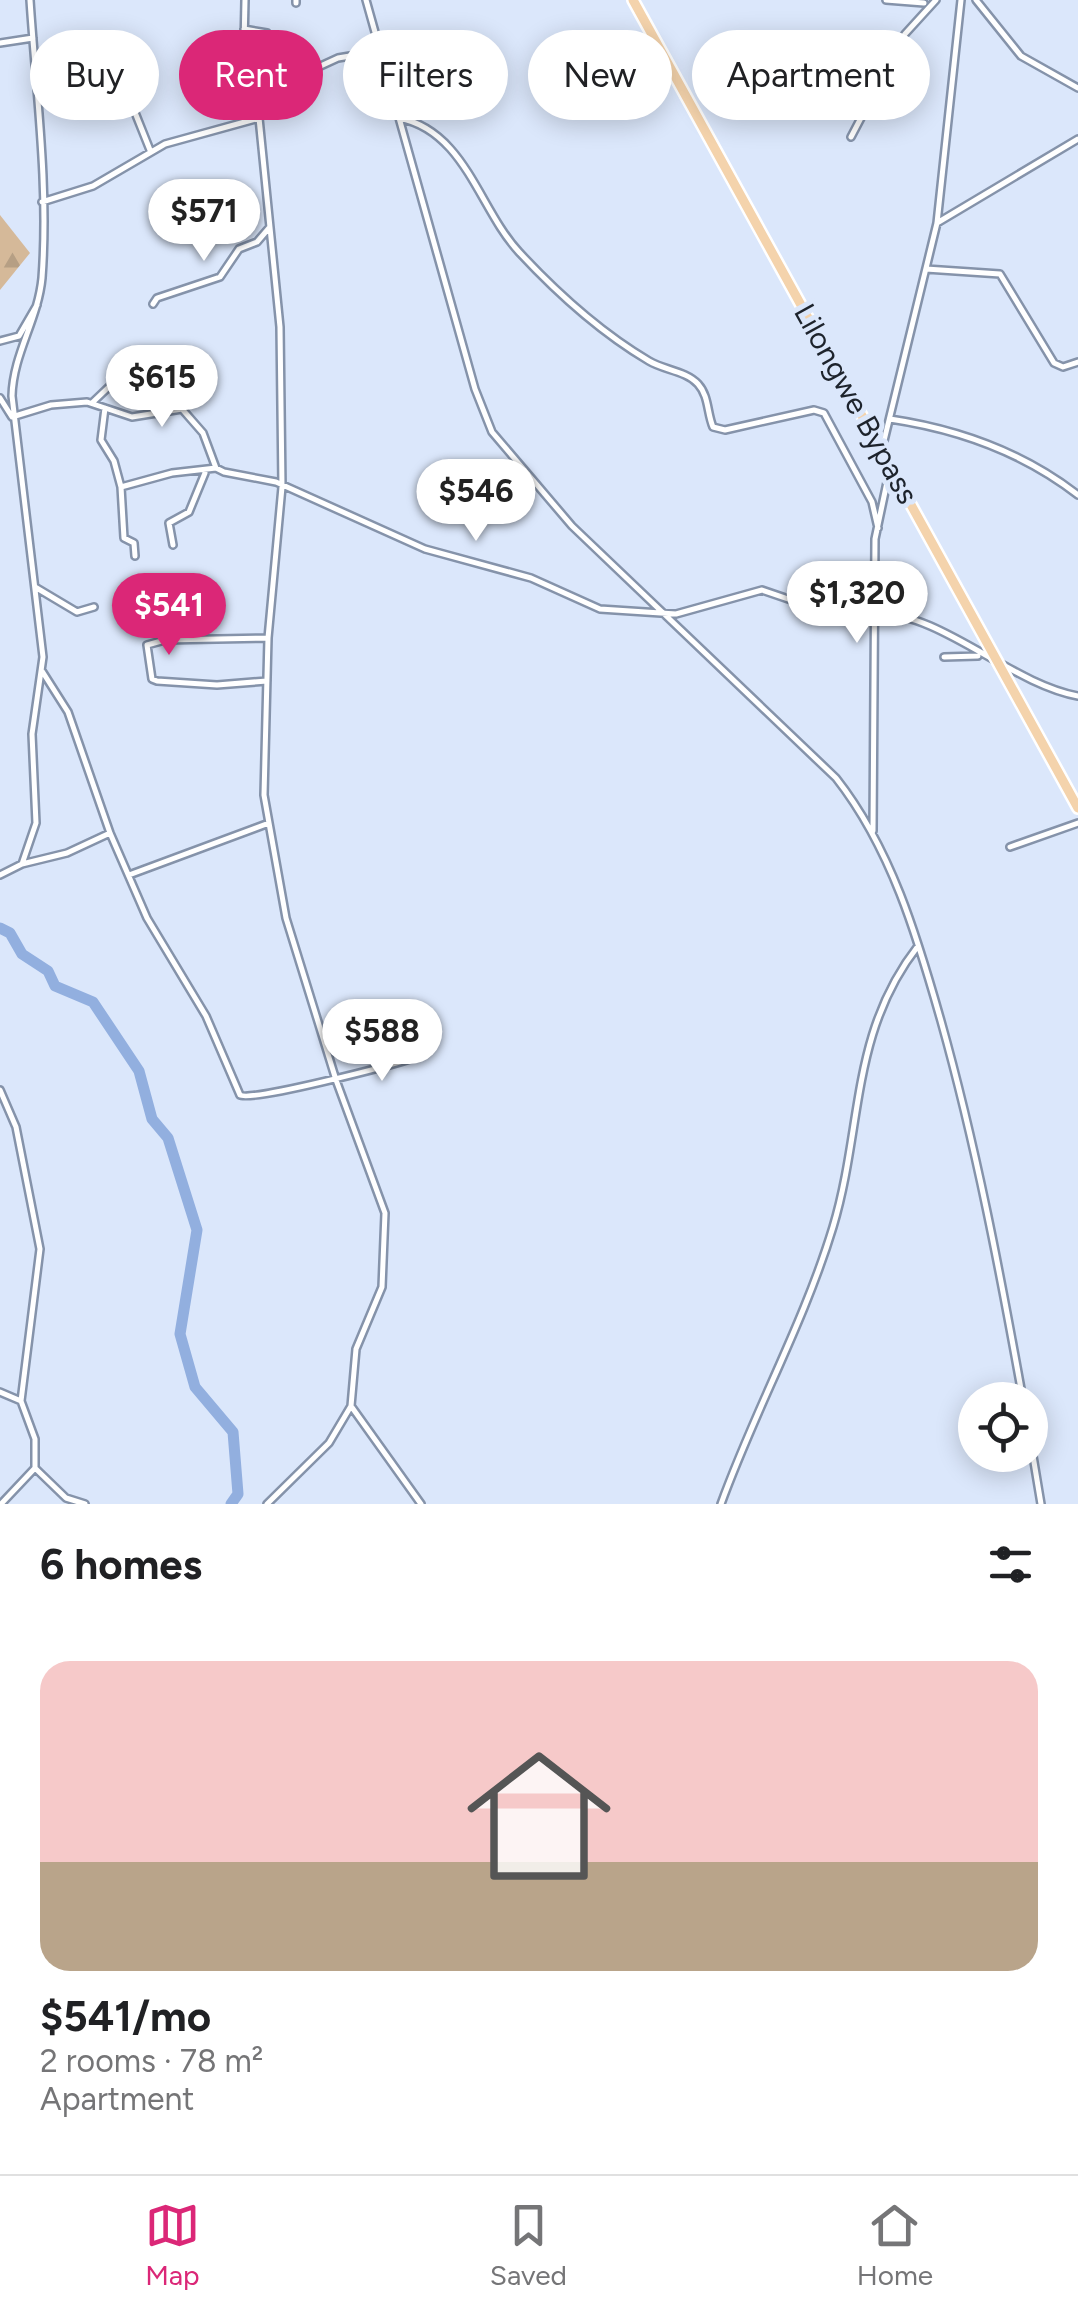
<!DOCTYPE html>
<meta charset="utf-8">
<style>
:root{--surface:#fff;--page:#f6f6f6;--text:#202124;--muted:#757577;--line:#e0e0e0;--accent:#db2777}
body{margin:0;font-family:Figtree,sans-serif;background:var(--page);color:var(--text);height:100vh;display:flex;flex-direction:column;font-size:38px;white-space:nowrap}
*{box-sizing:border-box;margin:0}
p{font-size:32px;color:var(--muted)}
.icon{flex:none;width:55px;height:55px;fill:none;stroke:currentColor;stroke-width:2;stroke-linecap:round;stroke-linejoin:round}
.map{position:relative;height:1504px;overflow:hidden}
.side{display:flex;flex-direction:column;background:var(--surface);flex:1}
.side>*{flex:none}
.hud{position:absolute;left:30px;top:30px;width:1020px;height:90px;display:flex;gap:20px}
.buttons{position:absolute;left:958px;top:1382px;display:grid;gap:20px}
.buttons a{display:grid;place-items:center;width:90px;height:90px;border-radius:50%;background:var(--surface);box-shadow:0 5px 25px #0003;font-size:50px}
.price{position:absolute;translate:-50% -85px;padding:0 22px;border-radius:35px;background:#fff;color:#222;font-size:32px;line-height:65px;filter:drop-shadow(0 2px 5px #0008)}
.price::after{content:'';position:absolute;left:50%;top:60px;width:30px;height:22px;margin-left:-15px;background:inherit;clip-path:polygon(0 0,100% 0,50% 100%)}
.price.current{background:var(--accent);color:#fff}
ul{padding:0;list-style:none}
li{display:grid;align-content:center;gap:20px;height:530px;padding:0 40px}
li span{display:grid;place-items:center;height:310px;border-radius:30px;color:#555}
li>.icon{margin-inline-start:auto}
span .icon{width:180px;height:180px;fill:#fffc;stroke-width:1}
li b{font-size:42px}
h2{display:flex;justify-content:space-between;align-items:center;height:120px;padding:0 40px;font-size:42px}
.chip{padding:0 35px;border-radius:45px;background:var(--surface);box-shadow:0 5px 25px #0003;font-size:35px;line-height:90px}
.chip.current{background:var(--accent);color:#fff}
.menu{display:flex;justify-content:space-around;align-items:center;height:140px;border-top:2px solid var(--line);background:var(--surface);font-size:28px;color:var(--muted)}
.menu a{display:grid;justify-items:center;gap:5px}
.menu .current{color:var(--accent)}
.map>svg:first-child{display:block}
.forest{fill:url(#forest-firs)}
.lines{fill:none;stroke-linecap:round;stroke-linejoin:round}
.river{stroke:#92afdf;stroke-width:11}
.street-casing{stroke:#8593aa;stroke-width:10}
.primary-casing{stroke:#fff;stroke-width:14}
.street{stroke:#fff;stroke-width:5}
.primary{stroke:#f4d3ac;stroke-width:9}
.labels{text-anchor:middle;stroke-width:10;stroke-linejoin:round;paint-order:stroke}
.street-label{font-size:30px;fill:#1d232c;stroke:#dbe7fb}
</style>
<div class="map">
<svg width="1078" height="1504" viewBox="0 0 1078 1504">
<defs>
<pattern id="forest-firs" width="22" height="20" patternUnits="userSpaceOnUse" patternTransform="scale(2.5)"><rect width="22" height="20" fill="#d5b999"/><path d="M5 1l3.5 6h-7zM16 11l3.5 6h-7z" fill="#b69f84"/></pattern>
</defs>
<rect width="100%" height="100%" fill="#dbe7fb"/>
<path class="forest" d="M0 215 30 253 0 290Z"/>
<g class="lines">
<path class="river" d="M0 928 10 933 22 954 48 971 55 986 93 1002 139 1071 152 1119 168 1138 197 1230 180 1334 195 1387 233 1432 238 1494 231 1504"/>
<g class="street-casing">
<path id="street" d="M245 0 244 45 259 118 280 327 282 487 268 638 264 795 286 918 336 1080 385 1213 382 1287 356 1349 351 1406 421 1504
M296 0V3
M366 0 475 389 492 432 572 526 836 778C891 848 917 936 941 1021 976 1146 1000 1272 1023 1400
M886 0 924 3
M976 0 1021 56 1078 88
M244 29 267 33 272 76
M0 43 33 38
M107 63 129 58 134 110 150 150
M399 118C465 131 479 209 519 252 558 294 600 332 649 361 664 370 686 371 698 384 709 396 707 413 713 427L725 430 814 410 824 413 872 502 878 528
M851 137 905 34 936 0
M42 202 93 186 165 144 259 118 301 75 338 58 380 51
M937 223 1078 139
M926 269 1000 274 1054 363 1063 367 1078 362
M153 304 157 298 220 277 239 249 257 242 269 228
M0 341 19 336 37 305
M0 398 12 417 51 405 87 402 132 417 182 409 203 433 216 468 224 472 276 482 425 549 531 578 600 609 676 614 762 590 841 617 875 615
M93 402 135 362C151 366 175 393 182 409
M105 408 101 440 114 461 121 487 172 473 216 468
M890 419C957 429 1024 453 1078 495
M882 449 937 223 961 0
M121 487 124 538 134 543 135 556
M173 545 169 523 189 512 205 473
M35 587 77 612 94 607
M875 613C941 612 1011 684 1078 696
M944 657 978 656
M42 671 68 712 110 833 147 918 206 1016 240 1095C251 1102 393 1065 416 1057
M267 681 217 685 157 681 152 679 147 645 165 640 268 638
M873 831 875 539 890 468
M1010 847 1078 823
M22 864 67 853 110 833
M0 875 22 864 36 823 32 734 43 657 12 396C13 354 38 320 42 278 49 185 36 92 30 0
M129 875 269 823
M0 1090 16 1127 40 1249 21 1401 35 1439V1468L1 1504
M0 1392 21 1401
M1030 1438 1041 1504
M35 1468 66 1498 85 1504
M267 1504 329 1443 351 1406
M721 1504C755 1410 804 1323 833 1227 863 1127 850 1033 918 946"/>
</g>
<g class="primary-casing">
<path id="primary" d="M633 0 1078 808"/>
</g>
<use href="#street" class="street"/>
<use href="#primary" class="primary"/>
</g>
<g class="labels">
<g class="street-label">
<text transform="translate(856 404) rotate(61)" y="10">Lilongwe Bypass</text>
</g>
</g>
</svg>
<div class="buttons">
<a><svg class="icon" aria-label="locate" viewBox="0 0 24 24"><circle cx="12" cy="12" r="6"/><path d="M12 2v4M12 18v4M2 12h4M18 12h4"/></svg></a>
</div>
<b class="price" style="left:204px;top:264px">$571</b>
<b class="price" style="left:162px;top:430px">$615</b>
<b class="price" style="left:476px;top:544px">$546</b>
<b class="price" style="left:857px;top:646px">$1,320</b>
<b class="price current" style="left:169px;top:658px">$541</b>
<b class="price" style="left:382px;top:1084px">$588</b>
<div class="hud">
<a class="chip">Buy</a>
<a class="chip current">Rent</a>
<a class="chip">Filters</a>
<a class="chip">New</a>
<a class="chip">Apartment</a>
</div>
</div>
<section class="side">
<h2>6 homes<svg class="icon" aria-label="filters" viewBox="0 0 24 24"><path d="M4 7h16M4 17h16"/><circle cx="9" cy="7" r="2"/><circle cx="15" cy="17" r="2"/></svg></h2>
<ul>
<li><span style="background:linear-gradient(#f6c9c9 65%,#b9a48a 0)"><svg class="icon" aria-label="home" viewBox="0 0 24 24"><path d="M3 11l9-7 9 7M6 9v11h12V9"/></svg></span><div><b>$541/mo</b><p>2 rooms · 78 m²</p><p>Apartment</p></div></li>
</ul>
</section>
<nav class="menu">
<a class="current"><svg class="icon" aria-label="map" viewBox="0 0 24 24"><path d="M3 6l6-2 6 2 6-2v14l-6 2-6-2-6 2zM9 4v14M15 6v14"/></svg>Map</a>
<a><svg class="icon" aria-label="saved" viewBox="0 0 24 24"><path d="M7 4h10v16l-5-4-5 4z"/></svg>Saved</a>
<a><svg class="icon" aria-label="home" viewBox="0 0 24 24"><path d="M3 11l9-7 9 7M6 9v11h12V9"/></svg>Home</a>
</nav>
